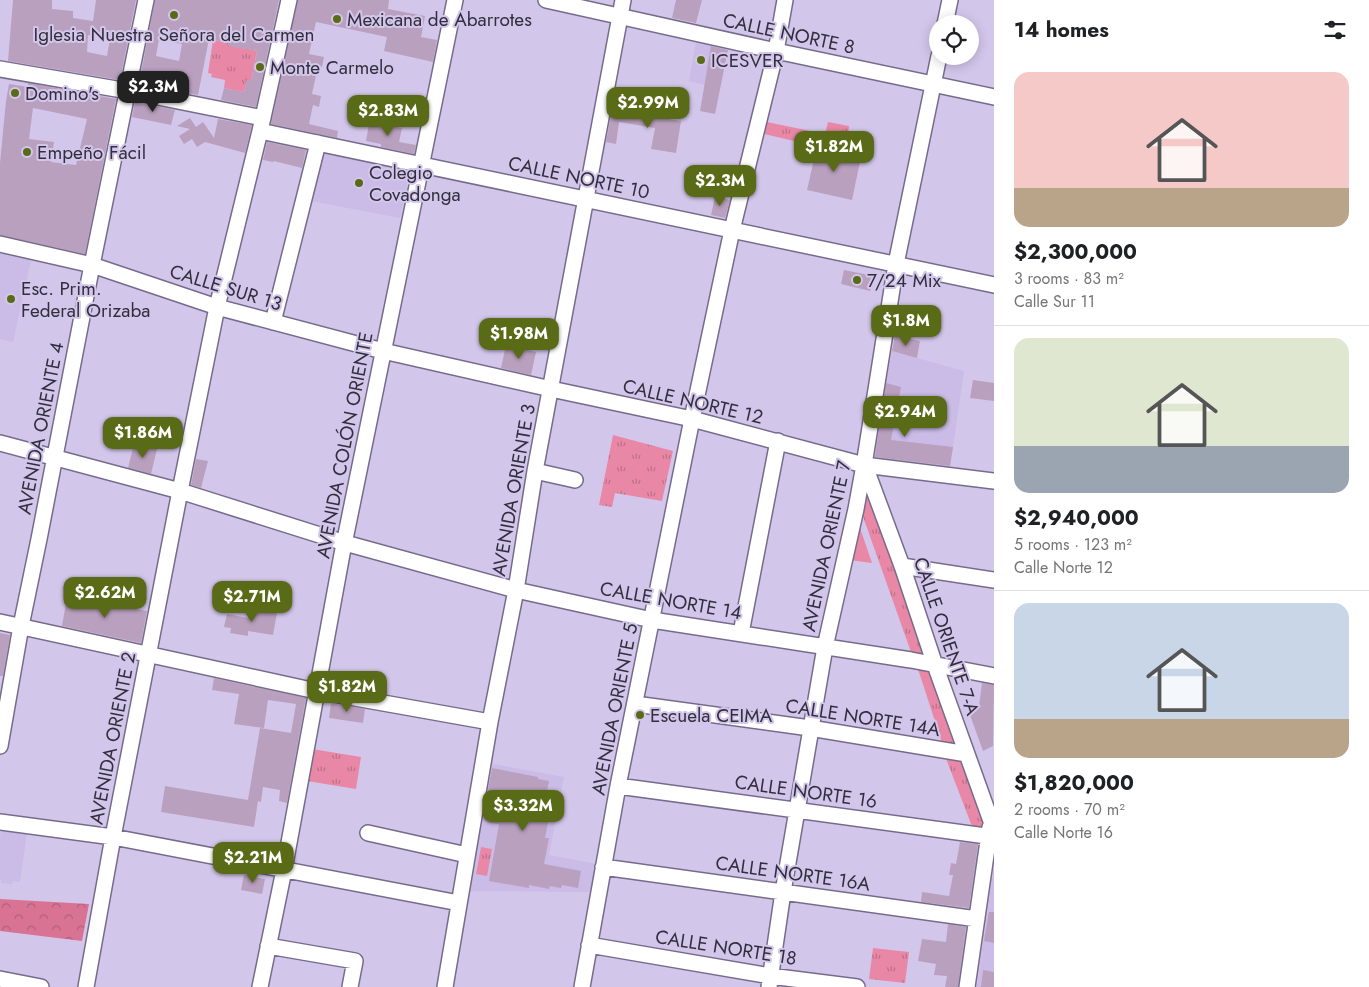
<!DOCTYPE html>
<meta charset="utf-8">
<style>
:root{--surface:#fff;--page:#f6f6f6;--text:#202124;--muted:#757577;--line:#e0e0e0;--accent:#5a6b17}
body{margin:0;font-family:Jost,sans-serif;background:var(--page);color:var(--text);height:100vh;display:flex;flex-direction:column;font-size:19px;white-space:nowrap}
*{box-sizing:border-box;margin:0}
p{font-size:16px;color:var(--muted)}
.icon{flex:none;width:28px;height:28px;fill:none;stroke:currentColor;stroke-width:2;stroke-linecap:round;stroke-linejoin:round}
.map{position:relative;flex:1;overflow:hidden}
.side{display:flex;flex-direction:column;background:var(--surface);width:375px}
.side>*{flex:none}
.tools{position:absolute;left:929px;top:15px;display:grid;gap:10px}
.tools a{display:grid;place-items:center;width:50px;height:50px;border-radius:50%;background:var(--surface);box-shadow:0 2px 12px #0003;font-size:25px}
.price{position:absolute;translate:-50% -42px;padding:0 11px;border-radius:10px;background:var(--accent);color:#fff;font-size:16px;line-height:32px;filter:drop-shadow(0 1px 2px #0008)}
.price::after{content:'';position:absolute;left:50%;top:30px;width:15px;height:11px;margin-left:-8px;background:inherit;clip-path:polygon(0 0,100% 0,50% 100%)}
.price.on{background:#222;color:#fff}
ul{padding:0;list-style:none}
li{display:grid;align-content:center;gap:10px;height:265px;padding:0 20px}
li+li{border-top:1px solid var(--line)}
li span{display:grid;place-items:center;height:155px;border-radius:15px;color:#555}
li>.icon{margin-inline-start:auto}
span .icon{width:90px;height:90px;fill:#fffc;stroke-width:1}
li b{font-size:21px}
h2{display:flex;justify-content:space-between;align-items:center;height:60px;padding:0 20px;font-size:21px}
main{display:flex;flex:1;min-height:0}
.map>svg:first-child{display:block}
.built{fill:#cabbe7}
.grass{fill:url(#grass-tufts)}
.forest{fill:url(#forest-crowns)}
.park{fill:#e988a6}
.building{fill:#baa0bf;fill-rule:evenodd}
.lines{fill:none;stroke-linecap:round;stroke-linejoin:round}
.minor-casing{stroke:#776b8c;stroke-width:18}
.minor{stroke:#fff;stroke-width:15}
.poi-dot{fill:#5a6b17;stroke:#d3c6eb;stroke-width:2}
.labels{text-anchor:middle;stroke-width:4;stroke-linejoin:round;paint-order:stroke}
.poi-label{font-size:19px;fill:#332e3d;stroke:#d3c6eb;text-anchor:start}
.street-label{font-size:19px;fill:#332e3d;stroke:#d3c6eb}
</style>
<main>
<div class="map">
<svg width="994" height="987" viewBox="0 0 994 987">
<defs>
<pattern id="grass-tufts" width="24" height="20" patternUnits="userSpaceOnUse" patternTransform="scale(1.25)"><rect width="24" height="20" fill="#e988a6"/><path d="M3 7l-1-3M5 7V3M7 7l1-3M15 17l-1-3M17 17v-4M19 17l1-3" fill="none" stroke="#bd7088"/></pattern>
<pattern id="forest-crowns" width="20" height="18" patternUnits="userSpaceOnUse" patternTransform="scale(1.25)"><rect width="20" height="18" fill="#d97394"/><path d="M2 6a3 3 0 1 1 6 0M12 15a3 3 0 1 1 6 0" fill="none" stroke="#b15f7a"/></pattern>
</defs>
<rect width="100%" height="100%" fill="#d3c6eb"/>
<path class="built" d="M697 36 713 39 705 85 689 81Z
M322 151 411 167 400 218 306 200Z
M0 253 31 260 13 342 0 339Z
M892 351 964 371 950 467 872 457Z
M493 764 564 777 549 855 597 864 593 892 469 891Z
M1 829 27 833 20 882 13 881 12 884 1 883V880L0 879V838Z
M994 866V987H977L981 957Z"/>
<path class="grass" d="M213 40 229 43 228 45 257 51 251 81 247 80 244 92 224 88 225 80 211 77 212 74 208 73Z
M762 121 825 134 828 122 849 126 848 135 854 136 850 154 760 133Z
M613 435 673 451 662 501 615 493 612 507 599 505Z
M867 491 926 654 911 652 861 511Z
M918 669 933 671 957 745 942 743Z
M312 749 361 757 356 789 307 781Z
M945 756 959 758 985 825 981 830 973 829Z
M481 847 492 849 487 876 476 874Z
M873 948 909 952 905 983 869 979Z"/>
<path class="forest" d="M0 899 89 904 82 941 0 931Z"/>
<path class="park" d="M857 519 872 563 849 560Z"/>
<path class="building" d="M13 0H52V9L73 11V18L93 21 96 0H136L120 80 8 61ZM88 35 110 39 107 56 87 52Z
M155 0H279L256 107 221 100 224 88 244 92 247 80 251 81 257 51 228 46 229 43 209 39 198 95 139 84ZM159 39 182 44 179 61 156 56Z
M298 0H389L388 9 425 16 421 37 437 40 433 62 384 51 387 37 316 22 309 54 324 57 322 67 318 66 312 94 321 96 319 107 313 105 309 124 338 131 337 138 271 124Z
M676 0H702L696 23 672 18Z
M711 46 728 50 715 114 700 111Z
M28 83 116 99 85 254 0 235V163L6 101 9 84 28 87ZM33 108 87 119 76 165 51 162 54 142 29 139Z
M135 102 175 110 171 125 132 117Z
M612 110 681 121 676 153 651 149 655 128 619 122 616 144 606 142Z
M190 118 196 127 203 122 214 138 218 119 252 125 245 153 205 142 197 147 192 139 184 144 179 136 190 129 177 126Z
M370 119 385 122 384 124 402 128 399 142 416 145 414 154 381 147V144L366 141Z
M267 142 306 150 302 168 274 161 273 162 263 160Z
M817 146 861 157 852 200 807 190Z
M715 197 730 200 725 218 711 215Z
M844 270 874 276 870 291 841 284Z
M895 336 920 341 917 358 892 351Z
M506 345 536 352 531 375 501 368Z
M973 380 994 383V401L970 398Z
M886 383 901 387 891 440 953 447 950 466 875 457Z
M134 444 157 449 151 474 128 468Z
M196 459 208 461 201 488 191 485Z
M67 597 147 611 141 643 62 626Z
M250 608 277 613 273 635 248 631V636L230 633 231 628 224 627 227 614 248 618Z
M0 633 10 635 3 676H0Z
M214 678 306 698 287 803 279 801 280 790 263 787 261 802 258 801 254 827 161 812 165 786 248 800 260 728 291 733 296 704 268 700 264 728 234 724 239 694 212 690Z
M982 683 994 685 993 746 983 751 966 704 979 706Z
M331 703 365 709 363 723 329 718Z
M492 768 538 777V779L549 781 546 796 553 797 545 838H549L544 864 581 871 578 888 562 885 561 888 550 886 549 889 529 885V888L489 881 499 824 488 823 483 819Z
M960 842 978 844 969 908 921 902 922 892 949 896 953 875H949L951 863 956 864Z
M244 875 265 879 262 894 241 890Z
M989 912H994V943L984 941Z
M948 924 966 927 958 987H945L947 976 934 975 936 964 918 961 922 939 946 942Z
M983 970 994 972V987H981Z"/>
<g class="lines">
<g class="minor-casing">
<path id="minor" d="M546 0 776 51 994 97
M945 24 950 0
M0 69 128 91 263 118
M260 131 994 285
M0 244 92 265 217 307 383 351 551 389 692 419 864 465 994 481
M273 322 318 143
M0 443 180 491 345 543 516 590 652 620 911 660 994 676
M865 466 902 566 935 665 991 821H994
M535 471 575 480
M902 566 994 580
M0 622 316 691 490 722
M741 633 778 441
M635 704 810 728 967 754
M0 746 21 626 39 539 92 265 146 0
M618 786 994 837
M0 822 113 837 459 903
M368 833 467 855
M603 867 977 919
M589 945 770 976 857 987
M268 946 355 961 350 987
M0 979 41 987
M86 987 113 837 180 491 217 307 260 131 289 0
M260 987 284 870 342 554 455 0
M445 987 490 722 516 590 535 471 623 0
M582 987 618 786 692 419 732 230 776 51 785 0
M769 987 783 892 825 647 856 509 864 465 896 264 939 56
M967 987 990 827"/>
</g>
<use href="#minor" class="minor"/>
</g>
<g class="poi-dot">
<circle cx="174" cy="15" r="5"/>
<circle cx="337" cy="19" r="5"/>
<circle cx="701" cy="60" r="5"/>
<circle cx="260" cy="67" r="5"/>
<circle cx="15" cy="93" r="5"/>
<circle cx="27" cy="152" r="5"/>
<circle cx="359" cy="183" r="5"/>
<circle cx="857" cy="280" r="5"/>
<circle cx="11" cy="299" r="5"/>
<circle cx="640" cy="715" r="5"/>
</g>
<g class="labels">
<g class="poi-label">
<text x="347" y="26">Mexicana de Abarrotes</text>
<text x="174" y="41" text-anchor="middle">Iglesia Nuestra Señora del Carmen</text>
<text x="711" y="67">ICESVER</text>
<text x="270" y="74">Monte Carmelo</text>
<text x="25" y="100">Domino's</text>
<text x="37" y="159">Empeño Fácil</text>
<text x="369" y="179">Colegio<tspan x="369" dy="22">Covadonga</tspan></text>
<text x="867" y="287">7/24 Mix</text>
<text x="21" y="295">Esc. Prim.<tspan x="21" dy="22">Federal Orizaba</tspan></text>
<text x="650" y="722">Escuela CEIMA</text>
</g>
<g class="street-label">
<text transform="translate(789 33) rotate(12)" y="7">CALLE NORTE 8</text>
<text transform="translate(579 177) rotate(12)" y="7">CALLE NORTE 10</text>
<text transform="translate(226 287) rotate(17)" y="7">CALLE SUR 13</text>
<text transform="translate(693 401) rotate(13)" y="7">CALLE NORTE 12</text>
<text transform="translate(40 428) rotate(-79)" y="7">AVENIDA ORIENTE 4</text>
<text transform="translate(344 445) rotate(-79)" y="7">AVENIDA COLÓN ORIENTE</text>
<text transform="translate(513 490) rotate(-80)" y="7">AVENIDA ORIENTE 3</text>
<text transform="translate(826 546) rotate(-78)" y="7">AVENIDA ORIENTE 7</text>
<text transform="translate(671 600) rotate(10)" y="7">CALLE NORTE 14</text>
<text transform="translate(947 636) rotate(71)" y="7">CALLE ORIENTE 7-A</text>
<text transform="translate(614 709) rotate(-79)" y="7">AVENIDA ORIENTE 5</text>
<text transform="translate(863 717) rotate(9)" y="7">CALLE NORTE 14A</text>
<text transform="translate(112 738) rotate(-79)" y="7">AVENIDA ORIENTE 2</text>
<text transform="translate(806 791) rotate(8)" y="7">CALLE NORTE 16</text>
<text transform="translate(793 873) rotate(8)" y="7">CALLE NORTE 16A</text>
<text transform="translate(726 947) rotate(9)" y="7">CALLE NORTE 18</text>
</g>
</g>
</svg>
<div class="tools">
<a><svg class="icon" aria-label="locate" viewBox="0 0 24 24"><circle cx="12" cy="12" r="6"/><path d="M12 2v4M12 18v4M2 12h4M18 12h4"/></svg></a>
</div>
<b class="price on" style="left:153px;top:113px">$2.3M</b>
<b class="price" style="left:648px;top:129px">$2.99M</b>
<b class="price" style="left:388px;top:137px">$2.83M</b>
<b class="price" style="left:834px;top:173px">$1.82M</b>
<b class="price" style="left:720px;top:207px">$2.3M</b>
<b class="price" style="left:906px;top:347px">$1.8M</b>
<b class="price" style="left:519px;top:360px">$1.98M</b>
<b class="price" style="left:905px;top:438px">$2.94M</b>
<b class="price" style="left:143px;top:459px">$1.86M</b>
<b class="price" style="left:105px;top:619px">$2.62M</b>
<b class="price" style="left:252px;top:623px">$2.71M</b>
<b class="price" style="left:347px;top:713px">$1.82M</b>
<b class="price" style="left:523px;top:832px">$3.32M</b>
<b class="price" style="left:253px;top:884px">$2.21M</b>
</div>
<section class="side">
<h2>14 homes<svg class="icon" aria-label="filters" viewBox="0 0 24 24"><path d="M4 7h16M4 17h16"/><circle cx="9" cy="7" r="2"/><circle cx="15" cy="17" r="2"/></svg></h2>
<ul>
<li><span style="background:linear-gradient(#f6c9c9 75%,#b9a48a 0)"><svg class="icon" aria-label="home" viewBox="0 0 24 24"><path d="M3 11l9-7 9 7M6 9v11h12V9"/></svg></span><div><b>$2,300,000</b><p>3 rooms · 83 m²</p><p>Calle Sur 11</p></div></li>
<li><span style="background:linear-gradient(#dfe7d0 70%,#9aa5b1 0)"><svg class="icon" aria-label="home" viewBox="0 0 24 24"><path d="M3 11l9-7 9 7M6 9v11h12V9"/></svg></span><div><b>$2,940,000</b><p>5 rooms · 123 m²</p><p>Calle Norte 12</p></div></li>
<li><span style="background:linear-gradient(#c9d6e8 75%,#b9a48a 0)"><svg class="icon" aria-label="home" viewBox="0 0 24 24"><path d="M3 11l9-7 9 7M6 9v11h12V9"/></svg></span><div><b>$1,820,000</b><p>2 rooms · 70 m²</p><p>Calle Norte 16</p></div></li>
</ul>
</section>
</main>
